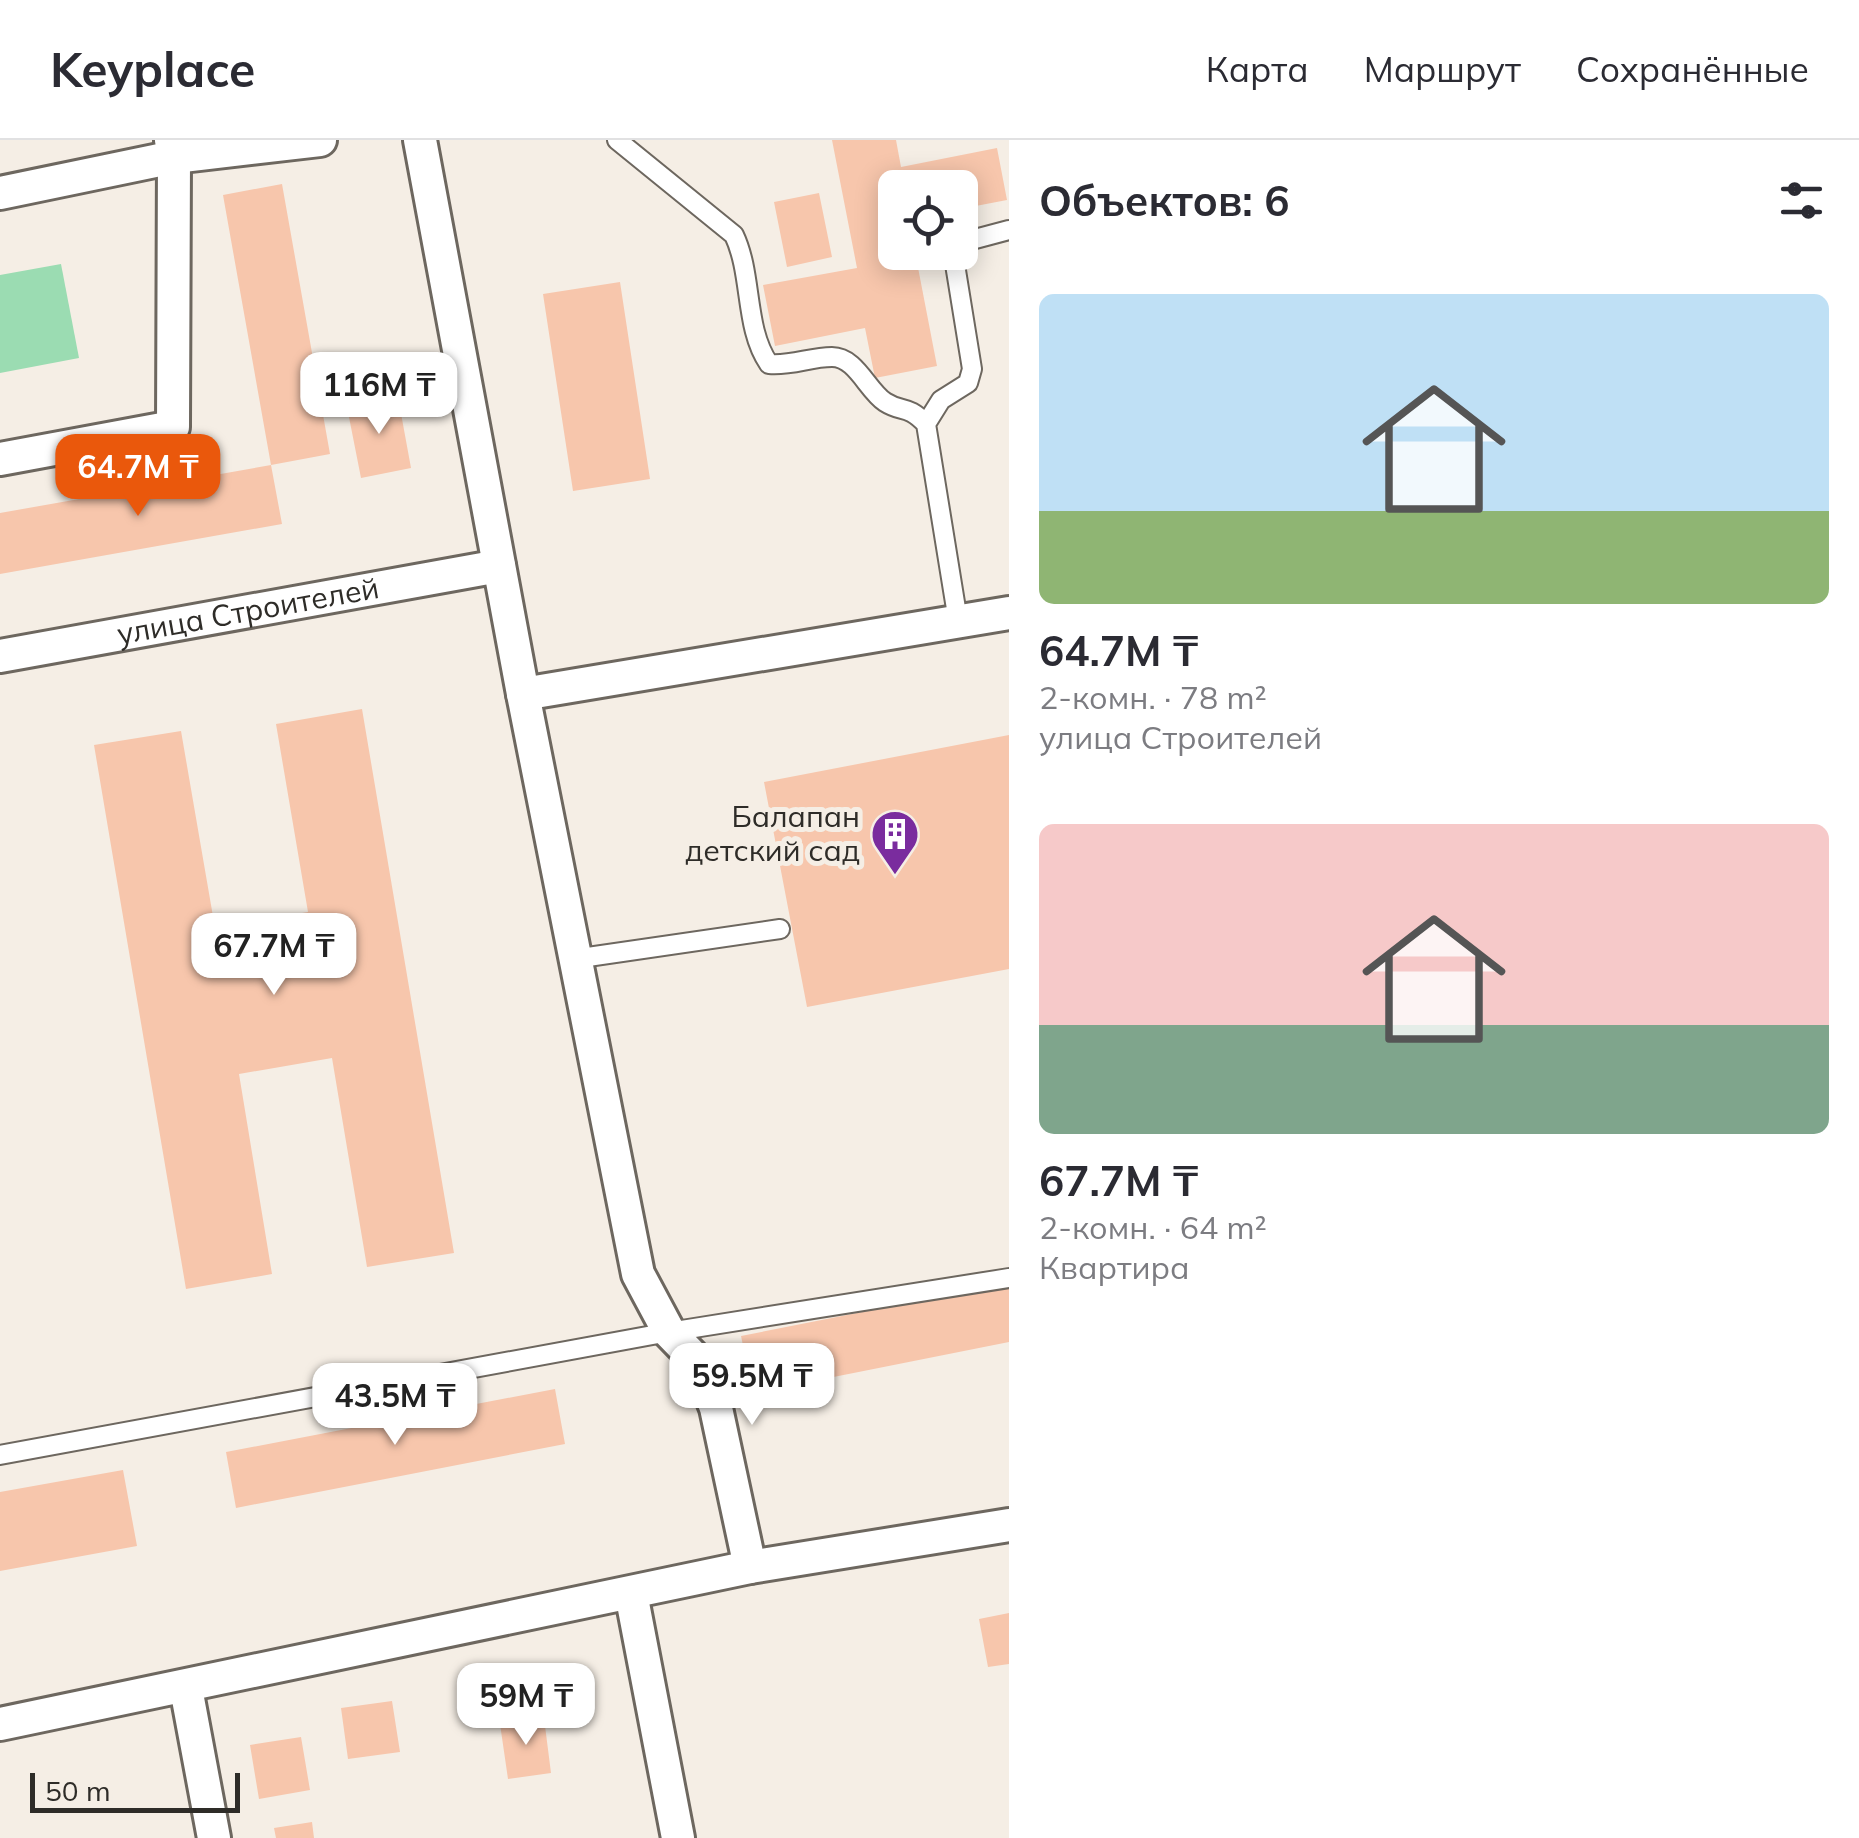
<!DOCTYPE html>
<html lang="ru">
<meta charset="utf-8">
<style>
:root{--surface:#fff;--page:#f7f7f7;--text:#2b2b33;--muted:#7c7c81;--line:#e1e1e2;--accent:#ea580c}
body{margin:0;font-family:Mulish,sans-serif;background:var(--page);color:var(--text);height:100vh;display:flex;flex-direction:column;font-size:38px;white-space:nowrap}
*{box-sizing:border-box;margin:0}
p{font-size:32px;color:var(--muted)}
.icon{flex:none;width:55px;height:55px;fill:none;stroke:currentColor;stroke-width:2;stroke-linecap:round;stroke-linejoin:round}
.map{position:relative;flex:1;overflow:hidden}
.drawer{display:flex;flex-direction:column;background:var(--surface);width:850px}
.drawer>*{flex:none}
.controls{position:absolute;left:878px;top:30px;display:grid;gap:20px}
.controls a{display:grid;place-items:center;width:100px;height:100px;border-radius:15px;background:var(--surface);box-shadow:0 5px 25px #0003;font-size:50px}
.scale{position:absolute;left:30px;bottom:25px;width:210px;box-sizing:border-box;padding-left:10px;border:5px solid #2e2c28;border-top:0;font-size:28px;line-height:35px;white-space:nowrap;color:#2e2c28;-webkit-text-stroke:8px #f5eee5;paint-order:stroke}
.price{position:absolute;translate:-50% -85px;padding:0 22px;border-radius:20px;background:#fff;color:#222;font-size:32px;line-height:65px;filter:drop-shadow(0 2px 5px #0008)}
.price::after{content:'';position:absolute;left:50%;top:60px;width:30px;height:22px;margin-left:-15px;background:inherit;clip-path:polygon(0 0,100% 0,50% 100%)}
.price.selected{background:var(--accent);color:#fff}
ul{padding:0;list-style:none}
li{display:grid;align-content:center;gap:20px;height:530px;padding:0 30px}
li span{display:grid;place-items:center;height:310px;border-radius:15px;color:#555}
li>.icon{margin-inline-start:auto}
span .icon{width:180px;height:180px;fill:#fffc;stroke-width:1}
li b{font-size:42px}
h2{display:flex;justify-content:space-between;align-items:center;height:120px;padding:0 30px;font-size:42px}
header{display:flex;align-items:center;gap:60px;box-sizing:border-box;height:140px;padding:0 50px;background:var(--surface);border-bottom:2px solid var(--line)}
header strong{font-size:48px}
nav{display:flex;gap:55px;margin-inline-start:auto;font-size:35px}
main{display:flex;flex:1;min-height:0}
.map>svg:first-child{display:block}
.green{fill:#9bdcb2}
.building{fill:#f7c6ac}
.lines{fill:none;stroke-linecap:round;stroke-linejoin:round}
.service-casing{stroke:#6d675f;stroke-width:22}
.minor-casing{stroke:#6d675f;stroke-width:38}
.service{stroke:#fff;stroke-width:18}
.minor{stroke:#fff;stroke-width:32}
.labels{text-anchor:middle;stroke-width:10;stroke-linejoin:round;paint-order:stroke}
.street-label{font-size:30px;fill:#2e2c28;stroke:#f5eee5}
.poi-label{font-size:30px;fill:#2e2c28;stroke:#f5eee5;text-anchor:end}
</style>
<header>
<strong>Keyplace</strong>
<nav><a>Карта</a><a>Маршрут</a><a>Сохранённые</a></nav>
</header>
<main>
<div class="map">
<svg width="1009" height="1698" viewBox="0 0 1009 1698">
<rect width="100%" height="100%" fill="#f5eee5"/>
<path class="green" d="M61 124 79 218 0 233V135Z"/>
<path class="building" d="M832 0H896L901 27 997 8 1007 60 960 69V48H895V112H915L937 226 875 238 865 188 775 206 763 145 857 128Z
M282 44 330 314 271 325 223 55Z
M819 53 832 117 787 127 774 62Z
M620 142 650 339 573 351 543 154Z
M398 257 411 328 361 338 347 267Z
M271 325 282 384 0 434V373Z
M362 569 454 1113 367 1127 332 918 239 934 272 1134 186 1149 94 605 181 591 215 788 308 772 276 584Z
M1009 595V829L807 867 764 642Z
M1009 1143V1202L753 1253 741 1196Z
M555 1249 565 1304 236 1368 226 1312Z
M123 1330 137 1406 0 1431V1352Z
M1009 1473V1524L988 1527 979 1479Z
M392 1561 400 1612 348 1619 341 1568Z
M544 1578 551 1633 508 1639 500 1584Z
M301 1597 310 1650 259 1659 250 1605Z
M312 1682 314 1698H276L274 1688Z"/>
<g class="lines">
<g class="service-casing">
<path id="service" d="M617 0 734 95C753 135 744 188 769 224 792 226 810 217 832 217 856 217 867 250 885 262 902 273 907 264 926 284L958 481
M960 103 1009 90
M926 284 941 260 968 243 972 229 953 112
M574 819 780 789
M0 1315 669 1192 1009 1138"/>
</g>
<g class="minor-casing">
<g id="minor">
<path d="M171 0 174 17 320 0"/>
<path d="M420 0 523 554 638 1134 669 1192 698 1222 716 1268 750 1427"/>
<path d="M0 53 174 17 173 287 0 319"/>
<path id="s1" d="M0 516 499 426"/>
<path d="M523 554 1009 473"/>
<path d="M631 1453 678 1698"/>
<path d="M186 1548 214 1698"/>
<path d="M0 1584 750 1427 1009 1385"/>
</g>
</g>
<use href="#service" class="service"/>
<use href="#minor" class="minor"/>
</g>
<defs>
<g id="building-pin" transform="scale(2.5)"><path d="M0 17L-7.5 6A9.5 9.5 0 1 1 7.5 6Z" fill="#7a2c9e" stroke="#f5eee5"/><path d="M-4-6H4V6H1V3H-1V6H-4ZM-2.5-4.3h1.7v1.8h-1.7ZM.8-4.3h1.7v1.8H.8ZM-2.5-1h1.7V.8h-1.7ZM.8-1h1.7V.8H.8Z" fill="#fff"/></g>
</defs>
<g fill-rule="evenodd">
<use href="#building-pin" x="895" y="694"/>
</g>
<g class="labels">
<g class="street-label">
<text dy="10" stroke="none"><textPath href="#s1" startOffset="252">улица Строителей</textPath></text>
</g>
<g class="poi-label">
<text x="860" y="687">Балапан<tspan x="860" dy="34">детский сад</tspan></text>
</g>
</g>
</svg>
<div class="controls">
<a><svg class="icon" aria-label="locate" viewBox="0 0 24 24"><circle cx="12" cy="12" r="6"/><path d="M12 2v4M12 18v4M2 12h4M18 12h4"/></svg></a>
</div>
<div class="scale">50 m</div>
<b class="price" style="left:379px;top:297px">116M ₸</b>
<b class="price selected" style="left:138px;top:379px">64.7M ₸</b>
<b class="price" style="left:274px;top:858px">67.7M ₸</b>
<b class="price" style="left:752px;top:1288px">59.5M ₸</b>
<b class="price" style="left:395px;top:1308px">43.5M ₸</b>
<b class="price" style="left:526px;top:1608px">59M ₸</b>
</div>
<section class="drawer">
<h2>Объектов: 6<svg class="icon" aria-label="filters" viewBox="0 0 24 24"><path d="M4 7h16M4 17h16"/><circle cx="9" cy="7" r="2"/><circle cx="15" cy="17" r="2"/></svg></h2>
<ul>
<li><span style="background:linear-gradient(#bfe0f5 70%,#8fb573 0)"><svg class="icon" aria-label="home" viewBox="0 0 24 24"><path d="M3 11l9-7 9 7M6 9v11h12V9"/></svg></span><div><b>64.7M ₸</b><p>2-комн. · 78 m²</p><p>улица Строителей</p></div></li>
<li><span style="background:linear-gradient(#f6c9c9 65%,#7fa58c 0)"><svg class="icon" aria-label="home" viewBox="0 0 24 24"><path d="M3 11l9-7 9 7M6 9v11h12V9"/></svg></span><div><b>67.7M ₸</b><p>2-комн. · 64 m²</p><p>Квартира</p></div></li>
</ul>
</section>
</main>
